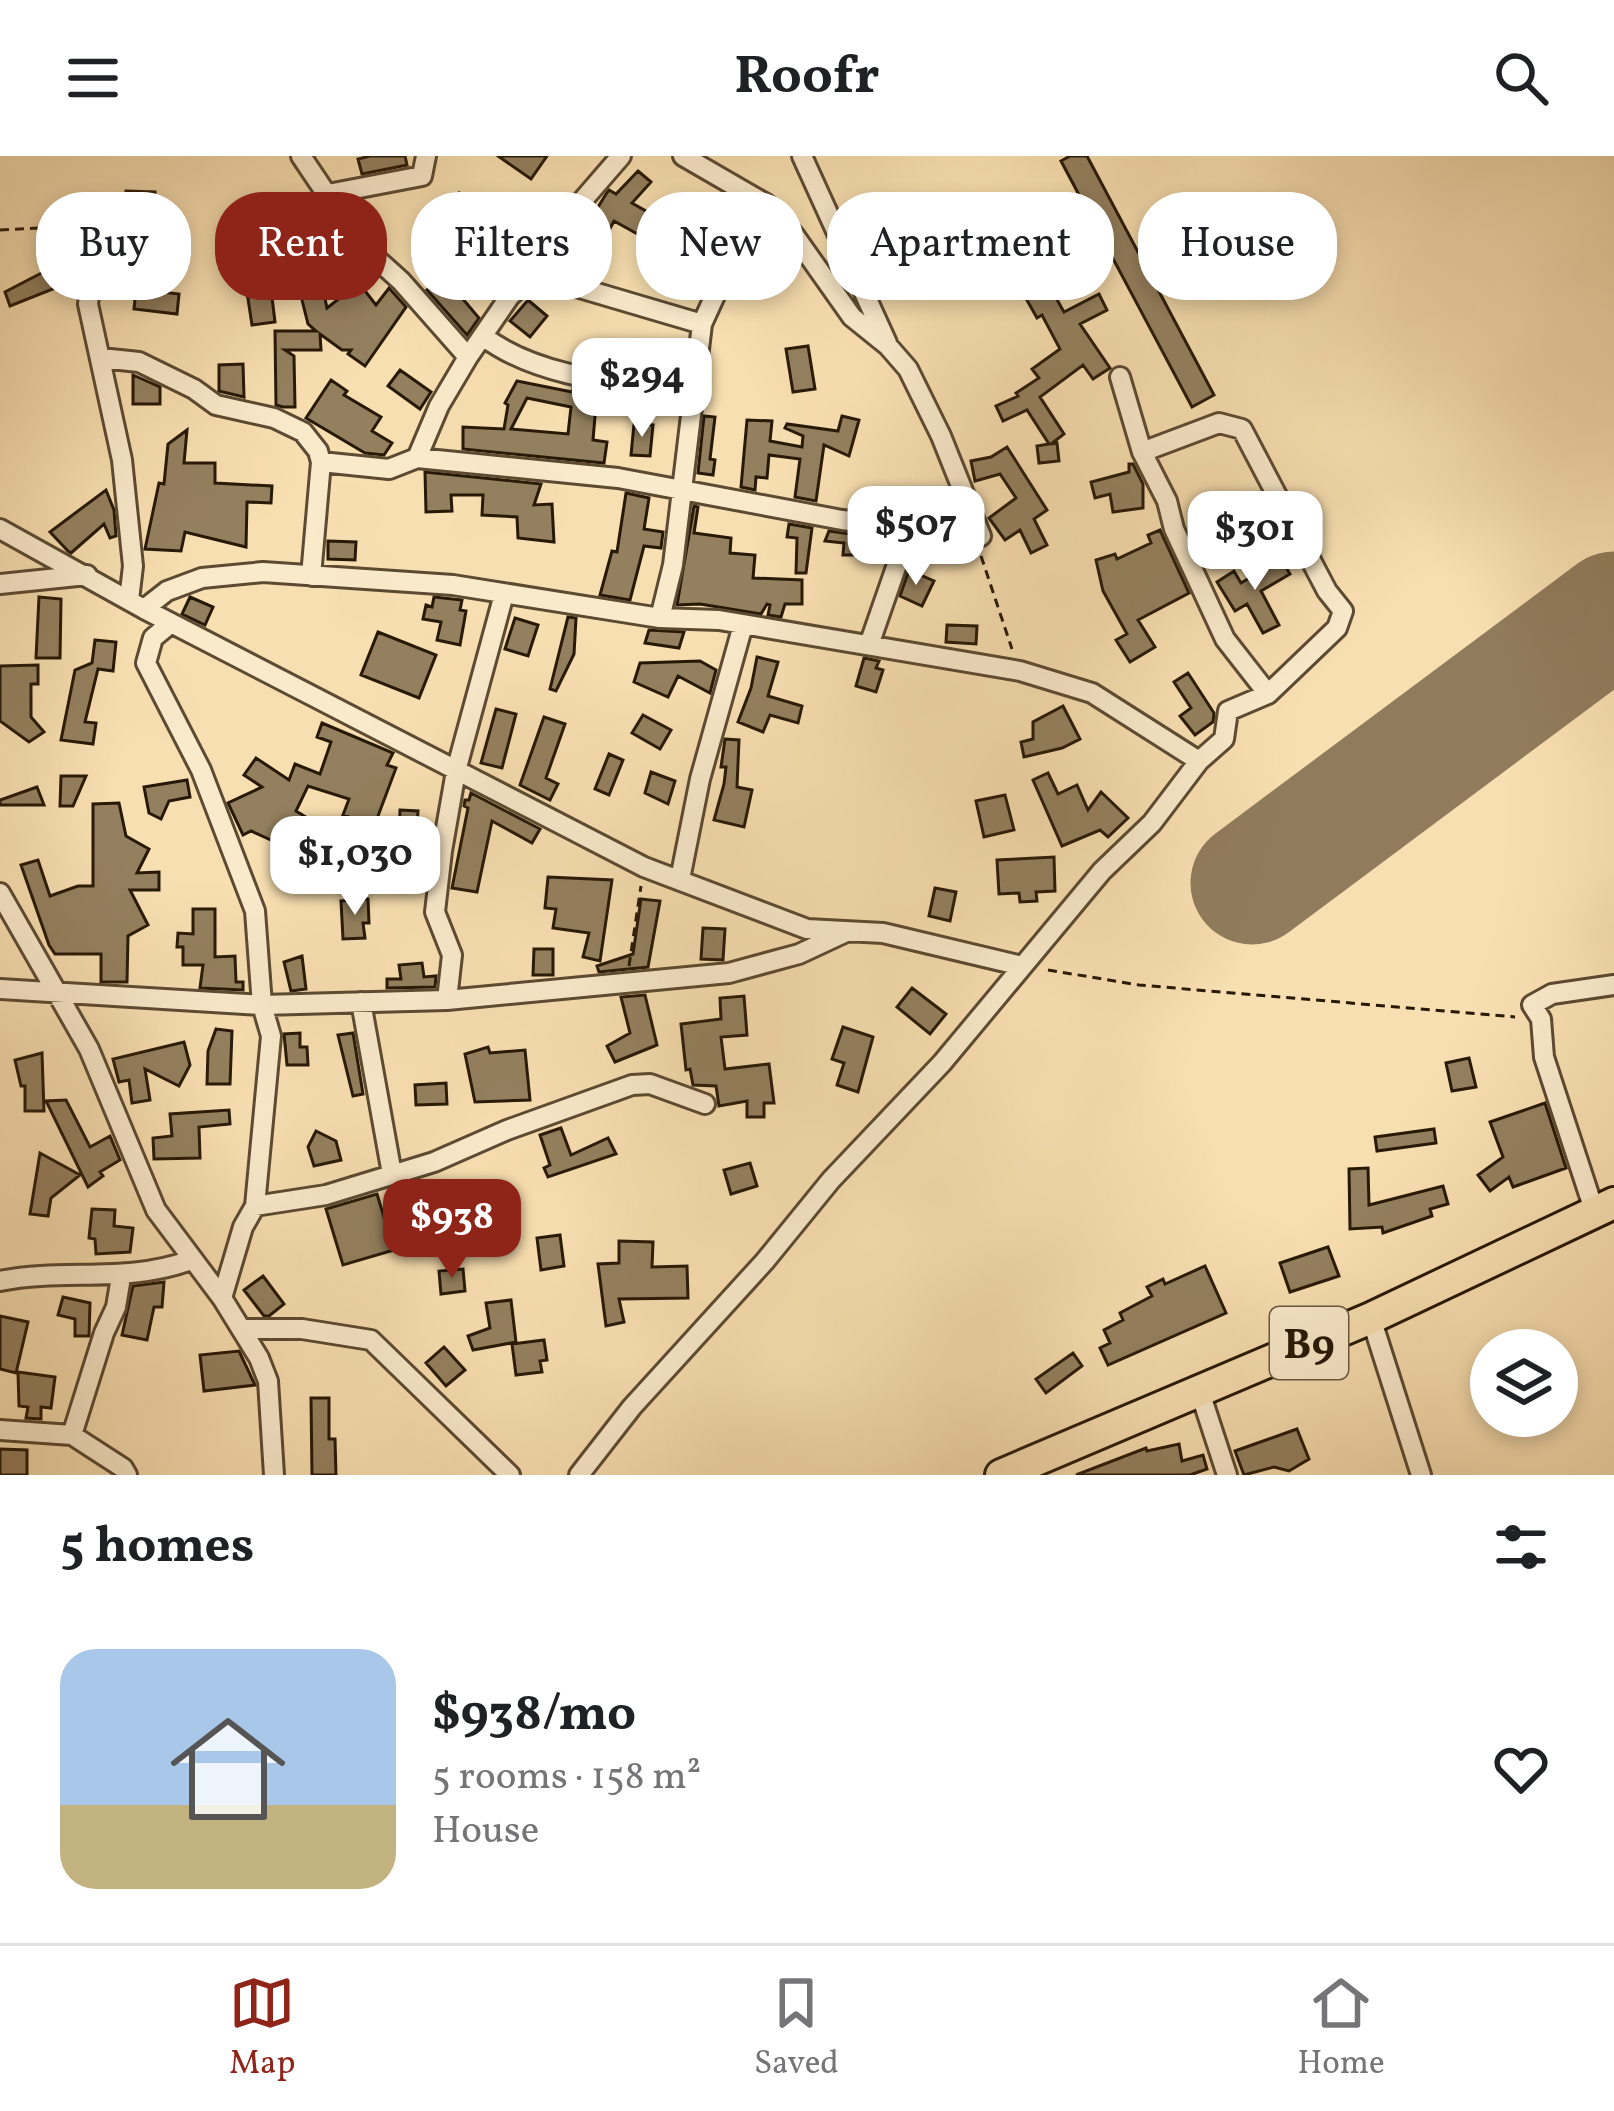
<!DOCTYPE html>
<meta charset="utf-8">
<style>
:root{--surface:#fff;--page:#f2f2f2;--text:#202124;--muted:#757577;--line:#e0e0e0;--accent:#8f2418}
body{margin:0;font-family:Vollkorn,serif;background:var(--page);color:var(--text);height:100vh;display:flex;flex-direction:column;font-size:45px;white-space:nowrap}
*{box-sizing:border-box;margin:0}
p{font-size:39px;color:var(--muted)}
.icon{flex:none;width:66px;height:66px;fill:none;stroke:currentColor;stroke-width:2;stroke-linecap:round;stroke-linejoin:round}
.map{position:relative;height:1319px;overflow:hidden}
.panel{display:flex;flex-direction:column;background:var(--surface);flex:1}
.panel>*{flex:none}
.top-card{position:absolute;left:36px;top:36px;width:1542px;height:108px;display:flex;gap:24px}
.buttons{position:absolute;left:1470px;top:1173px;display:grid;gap:24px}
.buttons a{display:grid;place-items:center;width:108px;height:108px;border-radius:50%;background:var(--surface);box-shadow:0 6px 18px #0003;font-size:60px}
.price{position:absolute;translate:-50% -102px;padding:0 27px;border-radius:24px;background:#fff;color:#222;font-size:39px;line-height:78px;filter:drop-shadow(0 3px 6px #0008)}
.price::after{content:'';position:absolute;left:50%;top:72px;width:36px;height:27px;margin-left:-18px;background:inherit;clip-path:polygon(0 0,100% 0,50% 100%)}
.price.selected{background:var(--accent);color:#fff}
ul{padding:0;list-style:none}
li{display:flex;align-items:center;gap:36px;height:300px;padding:0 60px}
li+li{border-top:3px solid var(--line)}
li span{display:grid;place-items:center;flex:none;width:336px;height:240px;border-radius:36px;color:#555}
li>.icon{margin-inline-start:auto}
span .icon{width:144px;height:144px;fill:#fffc;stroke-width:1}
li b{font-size:51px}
h2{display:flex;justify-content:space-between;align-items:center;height:144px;padding:0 60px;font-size:51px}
.tag{padding:0 42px;border-radius:48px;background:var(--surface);box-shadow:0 6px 18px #0003;font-size:42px;line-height:108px}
.tag.selected{background:var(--accent);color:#fff}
header{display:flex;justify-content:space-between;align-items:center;height:156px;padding:0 60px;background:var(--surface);font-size:54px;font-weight:700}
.tab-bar{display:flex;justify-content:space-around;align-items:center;height:168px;border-top:3px solid var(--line);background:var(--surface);font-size:33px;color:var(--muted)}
.tab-bar a{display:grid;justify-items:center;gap:6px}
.tab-bar .selected{color:var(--accent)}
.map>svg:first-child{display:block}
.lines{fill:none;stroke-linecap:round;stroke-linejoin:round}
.runway{stroke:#907c5c;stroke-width:123}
.building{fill:#94805f;stroke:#281907;stroke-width:3;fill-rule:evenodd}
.minor-casing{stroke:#5c4a32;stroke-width:24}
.trunk-casing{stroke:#281907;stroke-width:36}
.path{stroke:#281907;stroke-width:3;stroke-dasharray:9 6;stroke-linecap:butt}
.minor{stroke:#faeacc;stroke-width:18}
.trunk{stroke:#f8dfb1;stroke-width:30}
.labels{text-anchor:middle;stroke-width:12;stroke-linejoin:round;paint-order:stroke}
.shield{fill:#faeacc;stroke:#675842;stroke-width:3}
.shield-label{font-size:42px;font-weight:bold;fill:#281907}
</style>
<header><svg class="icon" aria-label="menu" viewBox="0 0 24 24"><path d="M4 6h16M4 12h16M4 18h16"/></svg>Roofr<svg class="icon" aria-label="search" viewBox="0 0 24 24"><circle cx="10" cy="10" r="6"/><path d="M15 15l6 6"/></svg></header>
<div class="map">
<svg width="1614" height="1319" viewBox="0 0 1614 1319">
<rect width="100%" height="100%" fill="#f8dfb1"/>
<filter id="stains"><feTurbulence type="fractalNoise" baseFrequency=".00167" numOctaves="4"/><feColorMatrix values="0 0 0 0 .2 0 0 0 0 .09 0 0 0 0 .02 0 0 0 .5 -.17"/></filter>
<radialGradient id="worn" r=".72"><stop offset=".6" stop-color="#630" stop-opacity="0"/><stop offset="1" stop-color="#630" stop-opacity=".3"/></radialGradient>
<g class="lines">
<path class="runway" d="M1252 727 1614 457"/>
</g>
<path class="building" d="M370 0H405L407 9 362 18 358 3Z
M498 0H547L531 23Z
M1070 0H1087L1214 239 1192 251 1061 5Z
M638 15 651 26 632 47 662 64 650 85 614 65 590 110 583 119 572 116 570 97 606 38 609 34 616 38Z
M126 35 155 36V57L125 56Z
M459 37 466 57 472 52 494 78 503 58 522 67 508 95 451 67 443 43Z
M901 56 907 76 925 69 939 104 908 117 901 102 884 109 875 85 890 79 885 61Z
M686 76 717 88 709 108 678 96Z
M1014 79 1027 104 1033 101 1064 156 1099 138 1107 154 1080 168 1110 212 1093 223 1083 209 1040 241 1064 278 1051 288 1057 287 1059 305 1039 307 1037 290 1049 288 1027 254 1003 265 996 250 1018 240 1016 237 1039 222 1032 213 1060 193 1042 159 1037 162 1010 114 1014 111 1001 85Z
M257 101 261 134 271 133 275 166 252 169 242 103Z
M55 110 63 129 10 150 5 136Z
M320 119 327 152 359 127 376 149 389 132 406 151 365 210 348 198 351 194H342L320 178 321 194H285L294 200 295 251H283L276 249 275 175H316L308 168 297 124Z
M440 123H446L479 162 467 179 427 134Z
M136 133 179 138 177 158 134 153Z
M528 144 547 160 530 181 510 165Z
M808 190 815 233 793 236 786 193Z
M243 208 244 241 219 235V209Z
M400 214 431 236 420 253 388 230Z
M133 219 160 231V248H133Z
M331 224 347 235 344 239 381 261 372 275 392 287 384 299 365 297 306 262Z
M517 225 572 236 573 232 597 237 593 284 607 286 604 307 463 293V271L504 273 508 249 505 247ZM527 242 571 251 568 278 511 273Z
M704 260 715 261 710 303 715 304 713 319 698 317Z
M842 260 859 264 849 300 824 289 816 345 795 341 800 303 769 299 767 322 756 321 755 334 741 331 747 264 772 265 770 285 802 291 803 280 785 272 787 268 838 275Z
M634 268 653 269 650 300 631 299Z
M187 274 184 307H215V327L272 330 271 347 247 346 246 391 185 376 181 395 145 393 159 327 164 328 168 288Z
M1007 291 1047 354 1034 363 1047 389 1031 397 1020 374 1005 384 989 362 1016 342 1000 318 975 325 971 305 991 301Z
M1129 308H1133L1143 328V352L1113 356 1110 338 1095 342 1091 326 1129 316Z
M425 316 541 328 534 349 552 348 554 386 518 382 517 361 482 359 483 339H451L452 355 426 356Z
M106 334 114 354 116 380 110 382 104 368 71 397 68 395 50 376Z
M626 337 649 342 644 373 663 376 661 392 644 390 630 444 600 439 612 395 617 396Z
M1229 348 1237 365 1226 371 1233 384 1220 391 1200 363Z
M694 350 698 351 694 377 731 382 730 397 755 399 753 422 802 424V448H785L781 461 768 459 770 449 767 448 761 458 700 448 677 449Z
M789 368 812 372 806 417H796L797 382 787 381Z
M1160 374 1189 437 1138 464 1155 491 1130 506 1116 484 1127 478 1103 435 1096 404 1115 398 1117 403 1151 387 1148 379Z
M829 375 887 383V388L858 385 857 399H843L844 387 825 385Z
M328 385 356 386 355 404 328 403Z
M1281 403 1290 418 1261 435 1279 469 1263 477 1247 448 1235 455 1217 426 1234 415 1241 427Z
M909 414 934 425 922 450 900 440Z
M39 441 61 443 60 502H36Z
M190 441 213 451 205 469 182 458Z
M434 441 462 444 460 454 466 455 460 489 437 484 441 466 423 463 426 449 432 451Z
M568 461 576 462 574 498 556 535 550 533Z
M515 462 538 469 528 500 505 493Z
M947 469 977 470 976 488 946 486Z
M649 474 684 476 679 492 645 487Z
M378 476 436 499 419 542 361 519Z
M95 484 116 486 113 515 98 513 85 566 96 567 93 588 61 584 75 514 92 507Z
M757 501 778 506 768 540 802 550 798 567 770 559 763 576 738 566 751 532Z
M864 502 879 505 876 512 883 514 876 536 856 530Z
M700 505 716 514 710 537 678 520 668 541 634 526 640 507Z
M38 509V528H31V561L44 576 29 586 0 565V510Z
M1188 517 1214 557 1213 566 1195 579 1180 560 1191 552 1174 526Z
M1063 550 1080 583 1062 592 1024 601 1021 586 1033 583V566Z
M496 553 516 558 502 612 481 607Z
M643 559 671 574 660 593 632 577Z
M544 561 565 568 546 622 558 628 550 644 520 629Z
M322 567 393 597 387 609 396 612 369 684 355 678 360 665 343 659 349 643 308 630 296 655 317 668 302 692 308 697 297 713 286 704 293 694 251 675 243 679 228 647 262 631 244 619 256 602 289 624 295 608 320 618 331 586 317 581Z
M725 583 739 584 737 631 752 634 744 671 714 664 724 628 726 611H721Z
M609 598 623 604 609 639 595 633Z
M651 616 675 625 668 648 645 637Z
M1048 617 1058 638 1077 629 1088 654 1101 636 1128 662 1108 681 1100 674 1062 690 1033 624Z
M61 620H86L73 650H60Z
M187 624 190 641 169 645 161 663 149 657 144 631Z
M37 631 44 649H0V644Z
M471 637 540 673 532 687 492 665 477 736 452 732 468 652 464 650 465 644H469Z
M1005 639 1014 674 984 681 976 645Z
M119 647 126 680 149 693 137 717 159 716V734H130L148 769 128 780 127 826H101V798H55L49 789 21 709 38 704 50 740 78 730H93V648Z
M400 654 418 655 416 686 399 685Z
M1054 701 1055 735 1036 736 1037 745 1020 746 1019 737 999 738 997 704Z
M548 721 612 724 600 805 583 801 589 777 553 772 556 753 545 752Z
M935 732 956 736 950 765 929 760Z
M368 743 369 767H363L365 782 343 783 341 745Z
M641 743 660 745 648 811 599 816 597 810 633 798Z
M193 753H215V801L235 800 236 826H243V834L200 832 203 809H183V791H177L178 777 193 778Z
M703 772 725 773 723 804 701 803Z
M534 793H553V819H533Z
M302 800 306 833 291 835 284 806Z
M422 807 424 821 436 820 435 831 387 832V823H401L399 809Z
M912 832 946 858 930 878 897 851Z
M645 839 657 889 615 906 607 890 630 877 621 841Z
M744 840 747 879 721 881 725 913 769 908 774 947H764V961H747V945L719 950 716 930 693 929 690 913 686 914 681 868 721 863 720 842Z
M843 871 873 881 858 936 837 929 844 907 832 903Z
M216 873 232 875 230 928H207L208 895Z
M300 877V891H307L308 909H287L284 878Z
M353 877 363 938 353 940 338 879Z
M184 886 190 909 179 930 145 913 150 944 132 947 129 924 119 926 113 903Z
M488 891 490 897 525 894 530 944 475 946 465 898Z
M42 897 44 955H25V930H21L15 904Z
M1469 902 1476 931 1452 935 1446 907Z
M446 927 447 948 416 949 415 929Z
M66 944 90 991 110 980 120 1004 100 1016 103 1020 88 1031 46 945Z
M1545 947 1566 1012 1513 1031 1509 1021 1490 1035 1478 1019 1503 1001 1490 966Z
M229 954 230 968 199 971 200 1002 154 1003 153 982 172 980 170 958Z
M561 972 571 999 608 982 616 998 548 1021 544 1012 550 1009 540 979Z
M1434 973 1436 987 1377 995 1375 981Z
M316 975 336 985 341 1004 314 1010 308 991Z
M40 997 80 1019 51 1042 48 1060 30 1058Z
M750 1007 757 1030 731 1038 724 1014Z
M1368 1012 1369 1049 1443 1030 1448 1048 1430 1053 1432 1060 1383 1077 1382 1071 1350 1073 1349 1013Z
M377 1038 394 1094 343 1109 326 1053Z
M92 1053 115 1054 114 1070 133 1072 130 1096 96 1098 95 1083 89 1082Z
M560 1079 564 1110 541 1114 537 1082Z
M619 1085 653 1086 652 1111 687 1110 688 1142 619 1143 624 1166 606 1170 598 1108 619 1107Z
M1328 1091 1339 1120 1290 1136 1280 1107Z
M1205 1110 1226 1157 1108 1209 1100 1192 1110 1187 1104 1174 1123 1164 1120 1157 1152 1140 1147 1131 1163 1123 1165 1128Z
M463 1113 465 1135 441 1138 439 1115Z
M263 1120 284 1148 269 1160H264L244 1134Z
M164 1126 162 1151H154L147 1184 122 1179 133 1130Z
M63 1141 90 1147 89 1180H75V1163L58 1159Z
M511 1144 516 1186 473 1194 468 1180 490 1172 486 1147Z
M0 1160 28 1166 16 1217 0 1213Z
M544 1184 547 1204 540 1205 542 1216 516 1219 512 1188Z
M444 1191 465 1214 446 1230 426 1207Z
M239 1195 255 1229 204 1235 200 1199Z
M1073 1197 1082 1210 1046 1237 1036 1223Z
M18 1216 55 1221 51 1252 41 1251V1263L26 1262 28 1251 19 1250Z
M311 1242H329V1283H335L336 1319H312Z
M1297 1273 1309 1303 1289 1315 1274 1311 1244 1319 1235 1295Z
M1179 1288 1182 1305 1203 1299 1207 1313 1190 1319H1076L1146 1292 1147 1295Z
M0 1293 27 1294V1319H0Z"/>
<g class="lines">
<g class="minor-casing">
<path id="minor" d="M301 0 360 88 401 125 468 201 439 250 417 302 389 313 321 306 311 420
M802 0 887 187
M328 38 422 20 426 0
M97 76 88 148 122 304 133 410 129 444
M537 114 556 125 702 168
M484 181C542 224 626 227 696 237
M468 201 510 140 537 114 563 67 621 0
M101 202 139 206 194 233 216 249 274 262 303 276 318 295 321 306
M1142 296 1219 267 1242 273 1327 435 1343 455 1337 472 1268 538
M417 302 618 322 842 364 981 380 941 280 908 213 888 190 852 161 794 79 766 48 683 0
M0 373 144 453 644 711 807 773 883 777 1022 810
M0 428 87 419
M144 453 167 435 202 422 263 416 453 429 660 462 719 464 1020 515 1092 537 1199 605
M660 462 673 409 702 168 738 89 766 48
M171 467 153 482 146 507 201 614 255 755 262 849 271 880 255 1050 243 1071 222 1142
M869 489 909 374
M680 723 700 623 743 469
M0 737 89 893 156 1054 222 1142 259 1202 268 1225 274 1319
M0 833 262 849 447 844 729 817 799 798 844 777
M447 844 452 799 435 756 442 695 456 615 504 438
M361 846 392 1018
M255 1050 326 1039 434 1006 507 974 632 929 650 928 705 948
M1595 1057 1544 901 1541 863 1532 849 1552 838 1614 829
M0 1125C65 1112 126 1128 191 1104
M1371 1162 1421 1319
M242 1173H302L371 1184 510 1319
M1199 1233 1227 1319
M0 1274 72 1279 123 1312 127 1319
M72 1279 104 1177 116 1151 121 1121
M579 1319 632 1251 765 1105 831 1024 942 907 1102 715 1152 667 1199 605 1224 583 1228 555 1268 538 1225 483 1174 373 1167 345 1142 296 1120 221"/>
</g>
<g class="trunk-casing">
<path id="trunk" d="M1001 1319 1371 1162 1614 1047"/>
</g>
<path class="path" d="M0 74 37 72 56 95 71 131
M981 400 1012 493
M629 810 641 730
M1048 814 1139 829 1515 861"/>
<use href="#minor" class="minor"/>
<use href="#trunk" class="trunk"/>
</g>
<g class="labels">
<rect class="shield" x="1270" y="1151" width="78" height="72" rx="9"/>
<g class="shield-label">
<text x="1309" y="1202">B9</text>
</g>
</g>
<rect width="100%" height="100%" filter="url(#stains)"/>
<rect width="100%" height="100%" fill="url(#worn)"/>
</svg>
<div class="buttons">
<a><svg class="icon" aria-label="layers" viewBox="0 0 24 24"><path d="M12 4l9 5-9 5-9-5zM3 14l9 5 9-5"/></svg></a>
</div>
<b class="price" style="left:642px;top:284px">$294</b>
<b class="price" style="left:916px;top:432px">$507</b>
<b class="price" style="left:1255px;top:437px">$301</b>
<b class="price" style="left:355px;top:762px">$1,030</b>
<b class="price selected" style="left:452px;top:1125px">$938</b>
<div class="top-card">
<a class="tag">Buy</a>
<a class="tag selected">Rent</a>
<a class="tag">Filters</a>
<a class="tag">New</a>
<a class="tag">Apartment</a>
<a class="tag">House</a>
</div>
</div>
<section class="panel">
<h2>5 homes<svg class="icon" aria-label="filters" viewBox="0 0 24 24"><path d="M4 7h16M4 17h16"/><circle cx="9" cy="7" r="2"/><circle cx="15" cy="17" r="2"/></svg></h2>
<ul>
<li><span style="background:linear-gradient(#a9c7e8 65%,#c2b280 0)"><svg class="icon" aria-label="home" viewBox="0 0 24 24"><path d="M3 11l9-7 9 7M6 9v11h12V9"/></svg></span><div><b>$938/mo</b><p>5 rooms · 158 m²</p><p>House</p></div><svg class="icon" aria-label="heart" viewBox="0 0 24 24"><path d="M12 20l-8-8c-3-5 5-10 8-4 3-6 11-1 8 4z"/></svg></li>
</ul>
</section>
<nav class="tab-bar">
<a class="selected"><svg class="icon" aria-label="map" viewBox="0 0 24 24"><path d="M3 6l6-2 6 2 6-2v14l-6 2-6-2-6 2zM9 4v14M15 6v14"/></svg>Map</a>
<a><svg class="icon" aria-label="saved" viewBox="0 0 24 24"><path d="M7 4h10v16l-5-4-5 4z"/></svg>Saved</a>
<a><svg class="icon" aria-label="home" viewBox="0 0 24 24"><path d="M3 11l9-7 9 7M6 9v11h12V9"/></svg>Home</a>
</nav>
